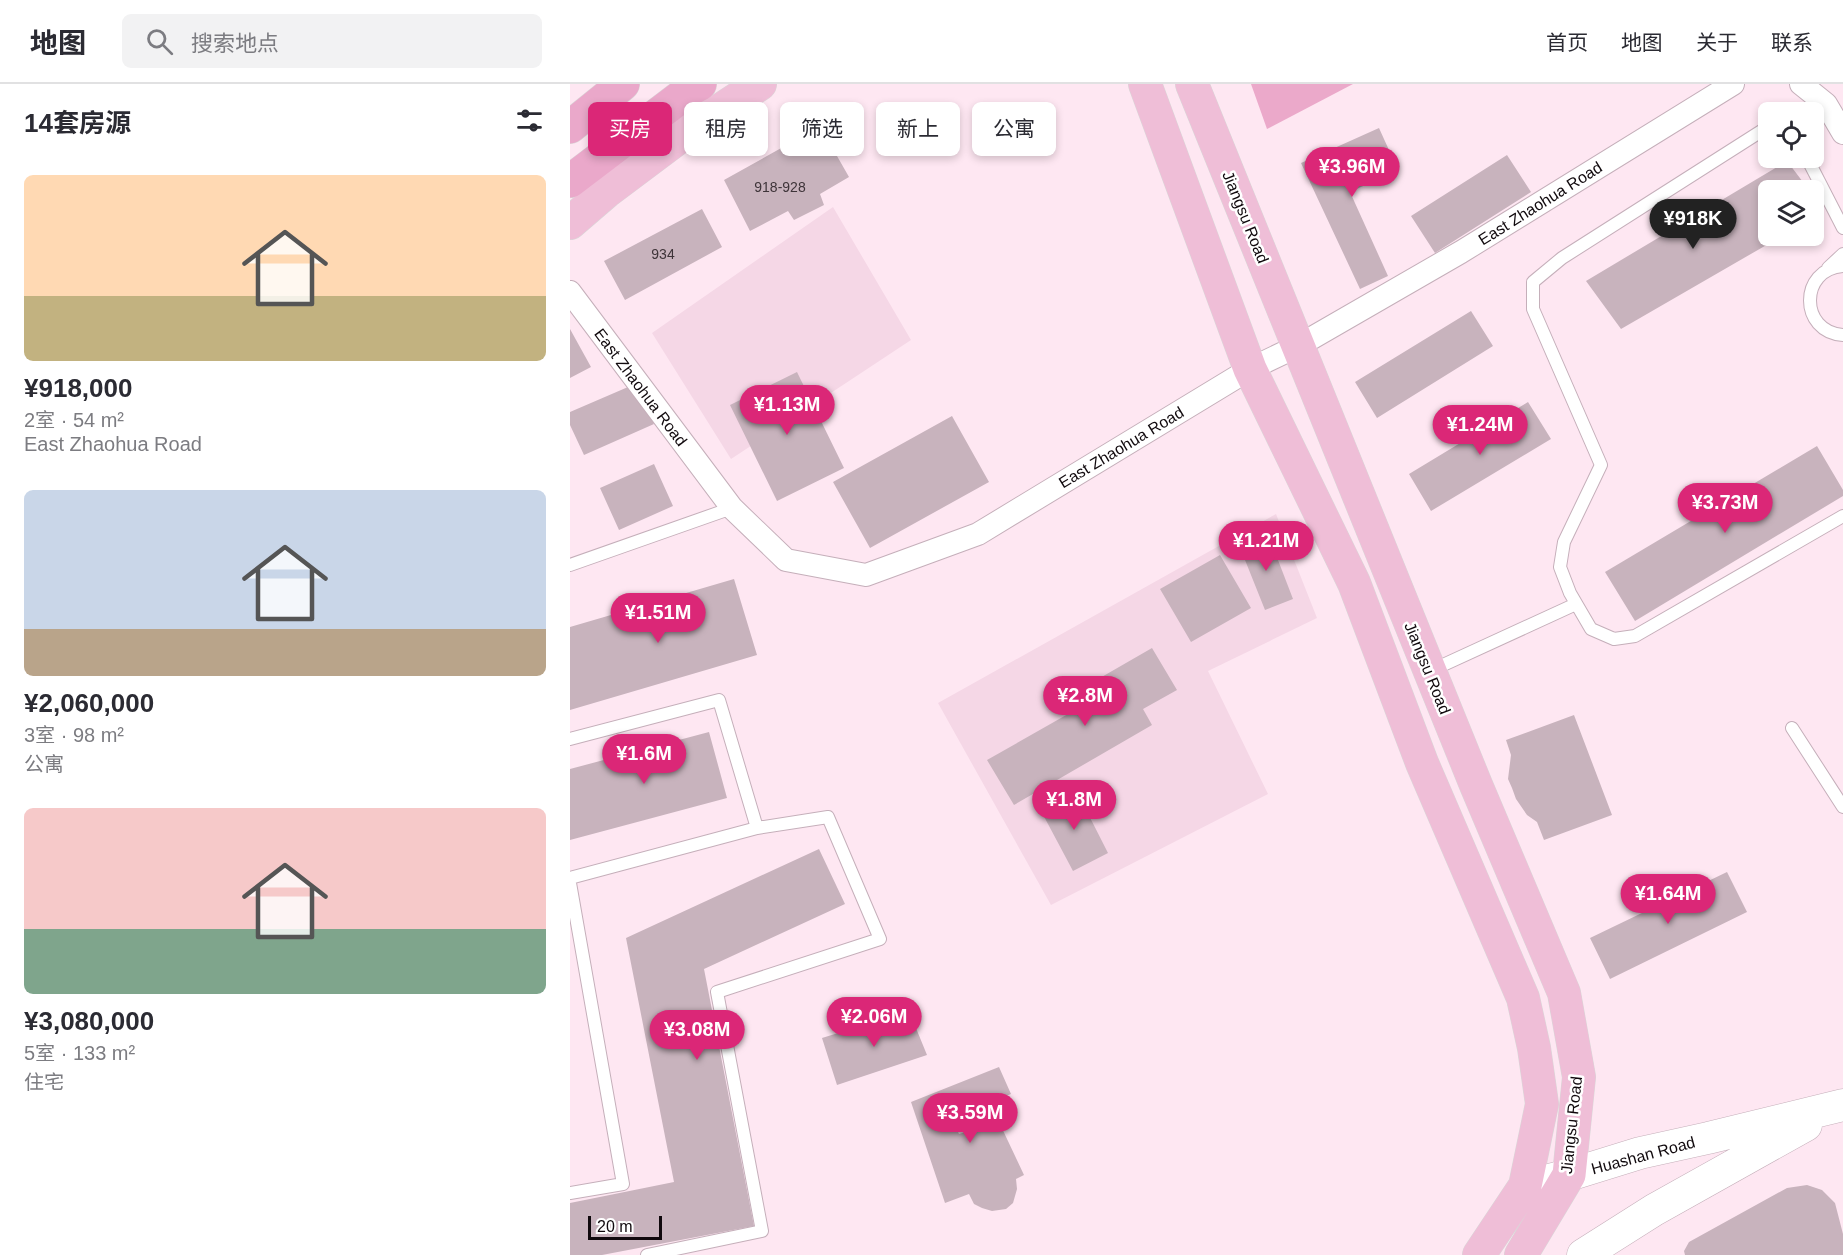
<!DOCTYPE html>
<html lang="zh">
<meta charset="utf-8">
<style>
:root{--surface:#fff;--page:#f2f2f3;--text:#2b2b33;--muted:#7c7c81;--line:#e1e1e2;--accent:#db2777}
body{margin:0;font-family:Arial,"Noto Sans SC",sans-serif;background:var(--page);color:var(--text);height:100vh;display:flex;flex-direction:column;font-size:22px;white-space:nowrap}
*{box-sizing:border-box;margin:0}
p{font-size:20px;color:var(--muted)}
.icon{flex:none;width:33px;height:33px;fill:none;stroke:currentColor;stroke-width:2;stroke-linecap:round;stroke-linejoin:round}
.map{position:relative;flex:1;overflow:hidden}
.drawer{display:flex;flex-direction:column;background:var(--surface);width:570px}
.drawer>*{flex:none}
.top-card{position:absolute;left:18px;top:18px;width:570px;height:54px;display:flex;gap:12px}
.tools{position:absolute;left:1188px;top:18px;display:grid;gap:12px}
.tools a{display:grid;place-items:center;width:66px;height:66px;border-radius:9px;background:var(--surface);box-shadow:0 3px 9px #0003;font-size:30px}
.scale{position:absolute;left:18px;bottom:15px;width:74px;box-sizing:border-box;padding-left:6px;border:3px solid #10090d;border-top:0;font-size:16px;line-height:21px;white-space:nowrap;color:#10090d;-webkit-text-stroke:4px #fff;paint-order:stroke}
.price{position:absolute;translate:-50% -51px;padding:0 14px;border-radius:21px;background:var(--accent);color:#fff;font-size:20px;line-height:39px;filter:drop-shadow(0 2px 3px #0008)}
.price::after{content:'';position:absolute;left:50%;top:36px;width:18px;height:14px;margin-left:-9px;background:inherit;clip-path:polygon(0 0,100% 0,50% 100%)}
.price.current{background:#222;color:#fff}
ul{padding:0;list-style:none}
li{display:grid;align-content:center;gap:12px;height:318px;padding:0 24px}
li span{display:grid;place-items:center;height:186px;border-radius:9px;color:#555}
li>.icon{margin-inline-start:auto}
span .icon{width:108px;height:108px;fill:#fffc;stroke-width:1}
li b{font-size:26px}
h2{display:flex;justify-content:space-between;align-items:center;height:72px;padding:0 24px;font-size:26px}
.pill{padding:0 21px;border-radius:9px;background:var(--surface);box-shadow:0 3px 9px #0003;font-size:21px;line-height:54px}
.pill.current{background:var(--accent);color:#fff}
header{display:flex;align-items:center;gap:36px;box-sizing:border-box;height:84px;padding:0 30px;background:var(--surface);border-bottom:2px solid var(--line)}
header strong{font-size:28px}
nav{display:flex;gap:33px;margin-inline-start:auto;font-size:21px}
.search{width:420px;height:54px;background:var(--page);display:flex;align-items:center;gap:15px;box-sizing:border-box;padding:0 21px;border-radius:9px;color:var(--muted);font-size:22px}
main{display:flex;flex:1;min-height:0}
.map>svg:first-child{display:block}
.built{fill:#f5d7e6}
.green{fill:#eba9ca}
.building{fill:#c8b3bd}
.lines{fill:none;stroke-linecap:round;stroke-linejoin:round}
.service-casing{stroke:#c5afba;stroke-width:14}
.minor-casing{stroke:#c5afba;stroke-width:24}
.secondary-casing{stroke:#c5afba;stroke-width:33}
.primary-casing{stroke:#d9d8d8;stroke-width:34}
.trunk-casing{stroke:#d9d8d8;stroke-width:34}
.service{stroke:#fff;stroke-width:12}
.minor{stroke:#fff;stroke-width:22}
.secondary{stroke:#fff;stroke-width:32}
.primary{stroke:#efbed7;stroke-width:33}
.trunk{stroke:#eaa8ca;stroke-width:33}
.labels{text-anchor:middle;stroke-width:5;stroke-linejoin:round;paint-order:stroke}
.number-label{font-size:14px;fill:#3e3439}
.street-label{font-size:16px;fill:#10090d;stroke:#fff}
</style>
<header>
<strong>地图</strong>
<div class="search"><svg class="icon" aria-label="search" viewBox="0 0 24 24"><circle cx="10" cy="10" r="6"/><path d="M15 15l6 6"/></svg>搜索地点</div>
<nav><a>首页</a><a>地图</a><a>关于</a><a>联系</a></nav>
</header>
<main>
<section class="drawer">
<h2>14套房源<svg class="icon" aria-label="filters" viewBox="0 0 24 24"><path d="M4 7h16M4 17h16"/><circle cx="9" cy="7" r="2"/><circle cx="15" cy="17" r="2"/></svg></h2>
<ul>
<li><span style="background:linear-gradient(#ffd9b3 65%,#c2b280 0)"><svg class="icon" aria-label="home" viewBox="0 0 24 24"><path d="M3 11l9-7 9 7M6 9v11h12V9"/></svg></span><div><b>¥918,000</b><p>2室 · 54 m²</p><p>East Zhaohua Road</p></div></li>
<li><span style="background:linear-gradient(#c9d6e8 75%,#b9a48a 0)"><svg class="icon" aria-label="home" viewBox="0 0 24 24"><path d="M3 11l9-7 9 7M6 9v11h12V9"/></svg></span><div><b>¥2,060,000</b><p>3室 · 98 m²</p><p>公寓</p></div></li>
<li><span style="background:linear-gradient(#f6c9c9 65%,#7fa58c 0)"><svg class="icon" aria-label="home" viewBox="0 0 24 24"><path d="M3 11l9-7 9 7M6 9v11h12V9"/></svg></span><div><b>¥3,080,000</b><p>5室 · 133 m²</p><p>住宅</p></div></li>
</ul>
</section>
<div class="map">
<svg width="1273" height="1171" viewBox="0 0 1273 1171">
<rect width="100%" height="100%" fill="#fee7f2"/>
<path class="built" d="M263 123 341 256 161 375 82 249Z
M706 430 747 534 638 587 698 710 481 821 368 619Z"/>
<path class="green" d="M681 0H783L697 45Z"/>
<path class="building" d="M809 44 828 86 780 108 818 192 790 205 731 79Z
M255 51 279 93 250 110 254 121 224 136 218 127 180 147 154 96 222 58 225 65Z
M937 71 961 108 865 169 841 132Z
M1217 77 1239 106H1198V152H1212L1051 245 1016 197Z
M1244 113 1254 127 1244 133Z
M132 125 152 163 55 216 34 177Z
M901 227 923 262 807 334 785 298Z
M0 245 21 283 0 294Z
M227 288 274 384 207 417 160 321Z
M65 300 84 340 14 371 0 341V328Z
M958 318 981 355 861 427 839 390Z
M382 332 419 398 300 464 263 398Z
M1247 362 1273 406V412L1065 537 1035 488Z
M84 380 103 422 49 446 30 404Z
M698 450 723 515 695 526 669 461Z
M650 471 681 524 621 558 590 505Z
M164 495 187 571 0 626V543Z
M582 564 607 606 573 625 582 641 444 721 417 676 498 630 490 617Z
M1004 631 1042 731 974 756 967 738 957 731 946 715 942 704 938 695 941 671 936 656Z
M139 648 157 714 0 756V685Z
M506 706 538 769 503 787 470 725Z
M249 765 275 820 134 885 184 1142 32 1171H0V1119L104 1098 56 854Z
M1157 788 1177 828 1040 895 1020 854Z
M339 927 357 971 267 1001 252 954Z
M429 983 441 1010 382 1034 389 1050 429 1038 454 1091 446 1095 447 1105 443 1119 436 1125 422 1127 412 1124 404 1120 399 1110 375 1119 341 1018Z
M1237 1101 1252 1106 1265 1119 1273 1150V1171H1115L1114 1167 1119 1158 1217 1104Z"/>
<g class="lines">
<g class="service-casing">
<path id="service" d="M1198 46H1193L992 174 963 198V225L1031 381 994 458 990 483 1000 509 1021 545 1044 555 1065 552 1273 432
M1237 74 1273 144
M1273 182C1229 185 1229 248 1273 251
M1258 184 1273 170
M0 481 162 424
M860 587 1006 520
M1222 644 1273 723
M0 655 149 616 187 744
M0 794 187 744 258 733 310 855 147 908 192 1147 77 1171
M0 799 53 1100 0 1109"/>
</g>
<g class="minor-casing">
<path id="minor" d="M1231 0 1256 20 1273 49
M0 208 162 424 216 476 296 491 408 450 680 285 728 262 891 168 1163 0"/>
</g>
<g class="secondary-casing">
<path id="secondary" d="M955 1102 999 1091 1070 1069 1138 1054 1273 1021
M1013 1171 1084 1126 1236 1041"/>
</g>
<g class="primary-casing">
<path id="primary" d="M575 0 680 285 784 499 852 679 953 914 964 964 972 1020 955 1102 909 1171
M622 0 906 701 994 909 1009 993 999 1091 951 1171
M0 139 36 108 112 51 190 0"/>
</g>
<g class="trunk-casing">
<path id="trunk" d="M0 43 53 0
M0 97 121 5 130 0"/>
</g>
<use href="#service" class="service"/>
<use href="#minor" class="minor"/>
<use href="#secondary" class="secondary"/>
<use href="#primary" class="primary"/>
<use href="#trunk" class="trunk"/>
</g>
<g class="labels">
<g class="number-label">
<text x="210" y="108">918-928</text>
<text x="93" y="175">934</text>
</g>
<g class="street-label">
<text transform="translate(970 119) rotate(-32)" y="6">East Zhaohua Road</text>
<text transform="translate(676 133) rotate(68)" y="6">Jiangsu Road</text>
<text transform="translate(71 303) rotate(53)" y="6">East Zhaohua Road</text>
<text transform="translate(551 363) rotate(-31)" y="6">East Zhaohua Road</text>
<text transform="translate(858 584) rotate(68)" y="6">Jiangsu Road</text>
<text transform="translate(1001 1041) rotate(-84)" y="6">Jiangsu Road</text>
<text transform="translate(1073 1071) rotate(-15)" y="6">Huashan Road</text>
</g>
</g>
</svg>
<div class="tools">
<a><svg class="icon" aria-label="locate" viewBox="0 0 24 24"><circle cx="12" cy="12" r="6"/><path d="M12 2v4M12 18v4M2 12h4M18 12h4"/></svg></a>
<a><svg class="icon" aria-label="layers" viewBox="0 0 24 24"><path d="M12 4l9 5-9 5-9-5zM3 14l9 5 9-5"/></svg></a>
</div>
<div class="scale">20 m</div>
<b class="price" style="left:782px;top:114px">¥3.96M</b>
<b class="price current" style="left:1123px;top:166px">¥918K</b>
<b class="price" style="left:217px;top:352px">¥1.13M</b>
<b class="price" style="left:910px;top:372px">¥1.24M</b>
<b class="price" style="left:1155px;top:450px">¥3.73M</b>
<b class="price" style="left:696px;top:488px">¥1.21M</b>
<b class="price" style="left:88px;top:560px">¥1.51M</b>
<b class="price" style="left:515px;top:643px">¥2.8M</b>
<b class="price" style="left:74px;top:701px">¥1.6M</b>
<b class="price" style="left:504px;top:747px">¥1.8M</b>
<b class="price" style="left:1098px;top:841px">¥1.64M</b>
<b class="price" style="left:304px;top:964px">¥2.06M</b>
<b class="price" style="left:127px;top:977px">¥3.08M</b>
<b class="price" style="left:400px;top:1060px">¥3.59M</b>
<div class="top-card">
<a class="pill current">买房</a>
<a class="pill">租房</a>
<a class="pill">筛选</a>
<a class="pill">新上</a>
<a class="pill">公寓</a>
</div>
</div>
</main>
